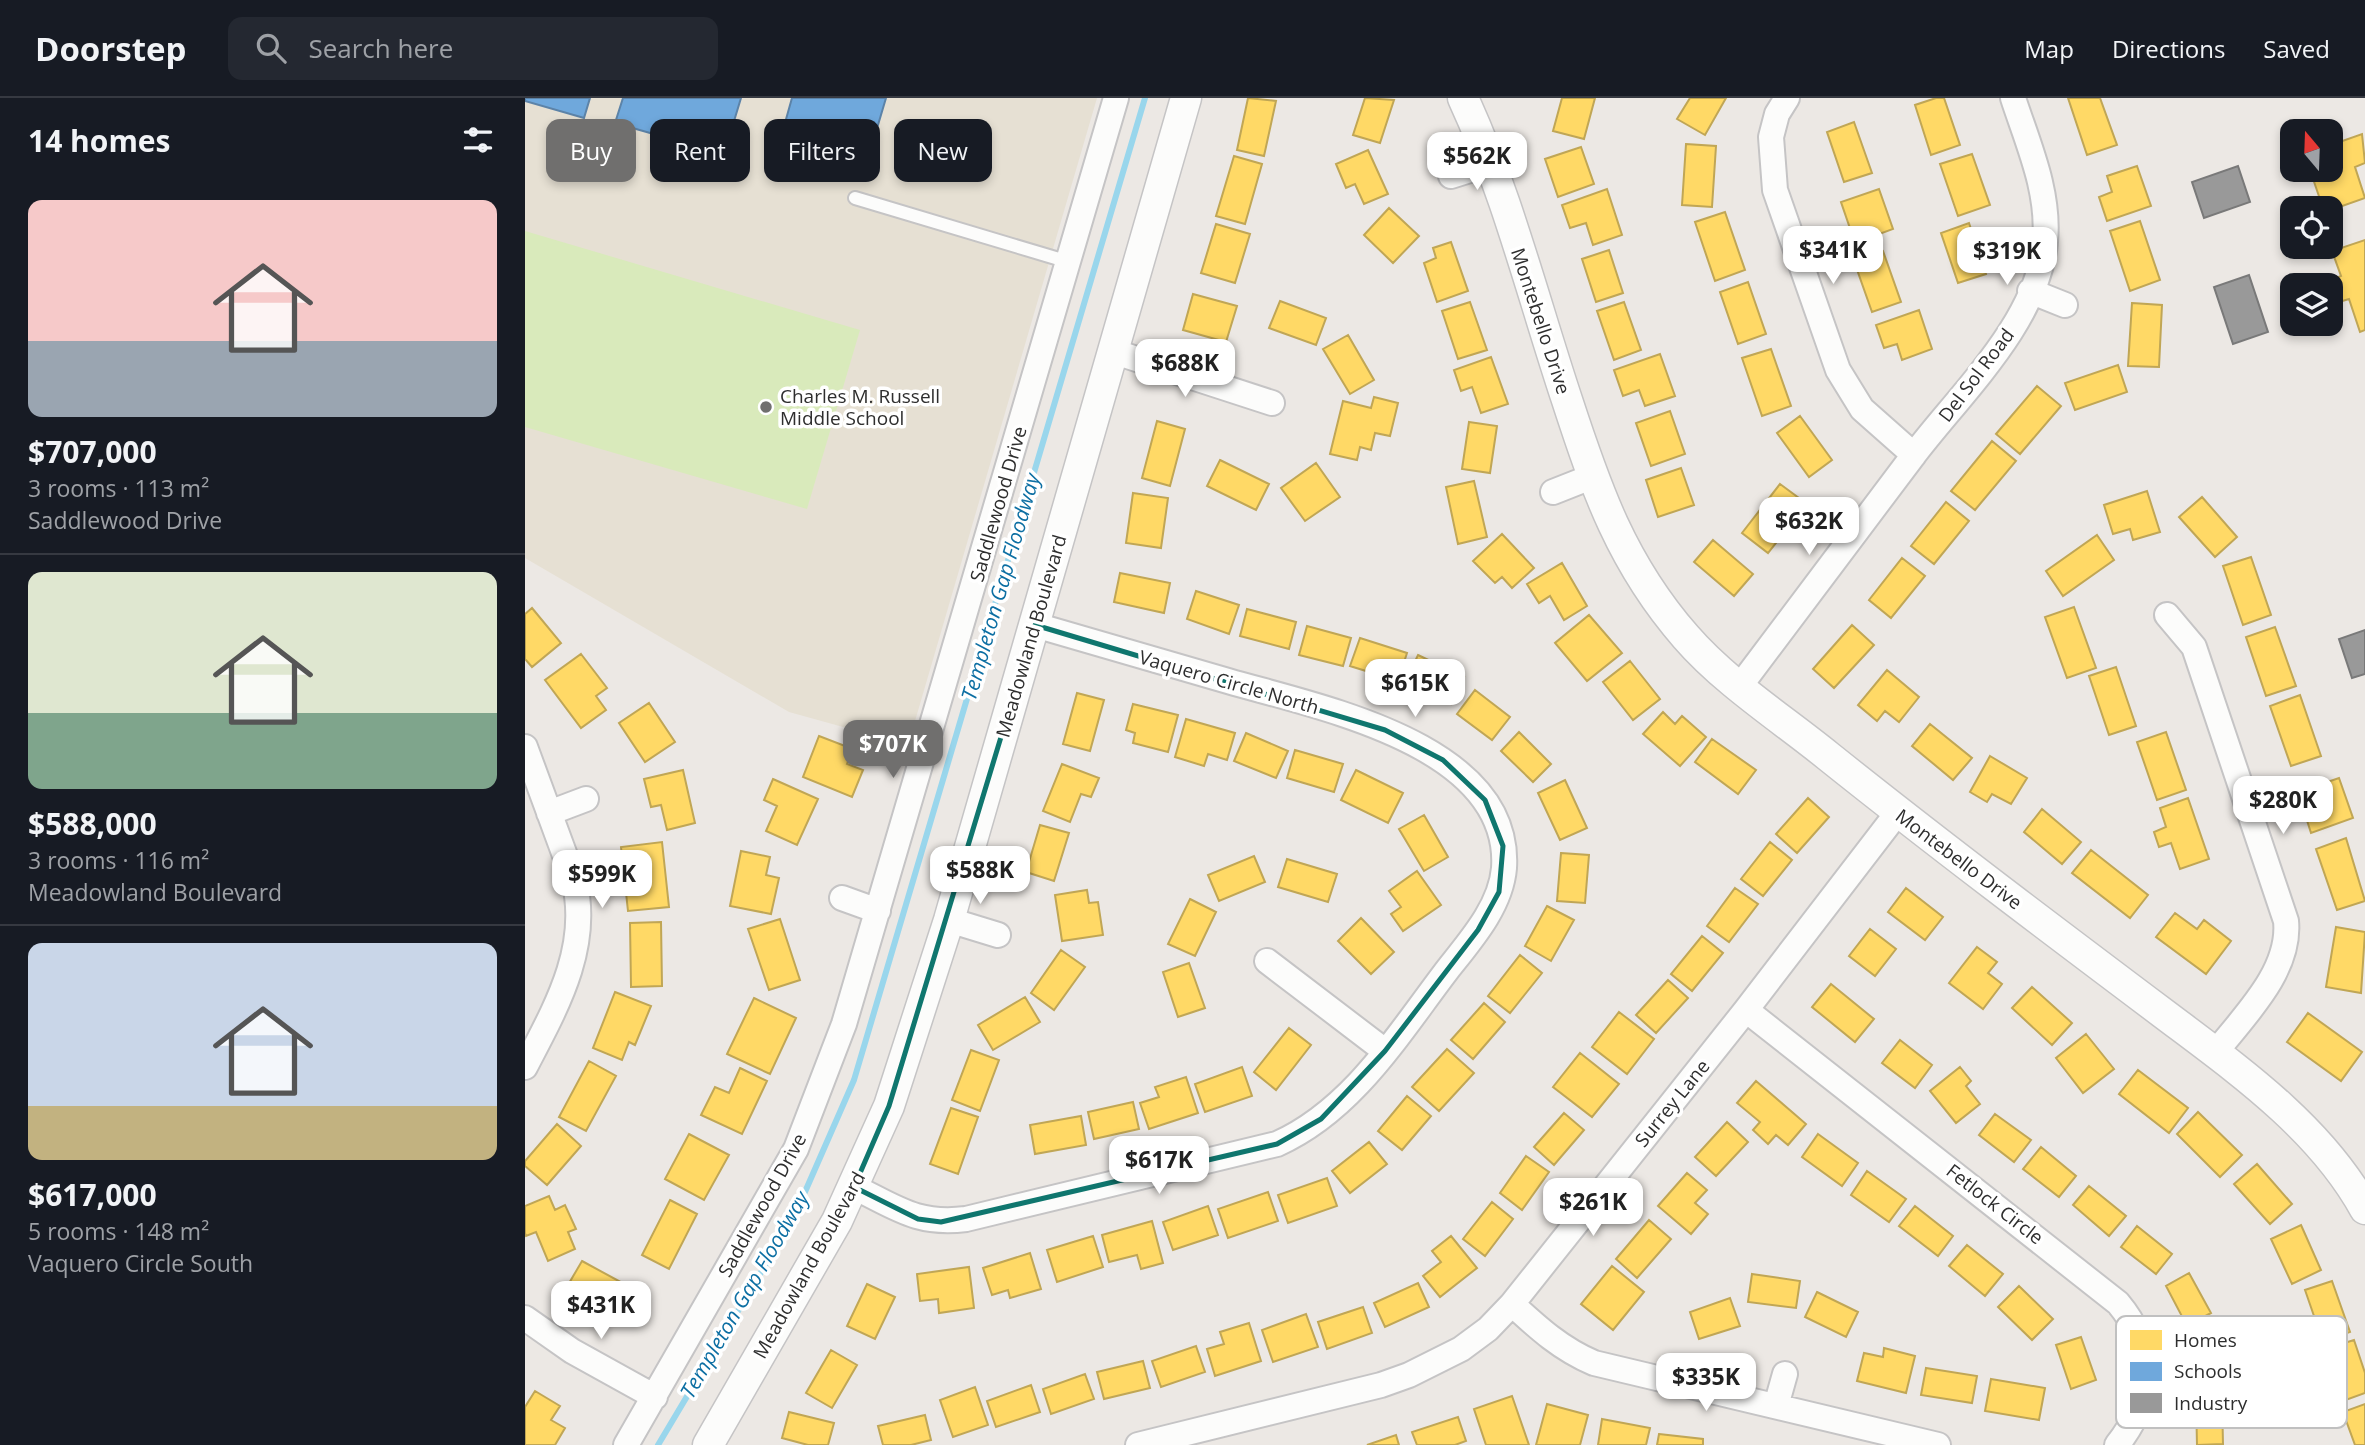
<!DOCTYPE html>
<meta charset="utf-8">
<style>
:root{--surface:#171b24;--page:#242831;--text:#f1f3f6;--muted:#9ea1a6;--line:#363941;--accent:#706f6e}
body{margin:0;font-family:"Open Sans",sans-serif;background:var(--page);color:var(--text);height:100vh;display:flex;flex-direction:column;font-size:26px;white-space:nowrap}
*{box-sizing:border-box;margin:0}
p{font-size:23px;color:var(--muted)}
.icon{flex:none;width:38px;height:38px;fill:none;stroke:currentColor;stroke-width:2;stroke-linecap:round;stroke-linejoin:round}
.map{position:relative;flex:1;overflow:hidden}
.details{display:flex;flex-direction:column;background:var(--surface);width:525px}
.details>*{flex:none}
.hud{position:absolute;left:21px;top:21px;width:665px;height:63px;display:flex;gap:14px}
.needle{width:46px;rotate:341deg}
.controls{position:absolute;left:1755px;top:21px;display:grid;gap:14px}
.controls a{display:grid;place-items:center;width:63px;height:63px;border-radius:14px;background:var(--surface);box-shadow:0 4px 10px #0003;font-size:35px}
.price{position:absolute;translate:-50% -60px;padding:0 16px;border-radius:14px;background:#fff;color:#222;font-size:23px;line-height:46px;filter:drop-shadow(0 2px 4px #0008)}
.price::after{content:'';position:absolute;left:50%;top:42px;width:21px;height:16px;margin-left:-10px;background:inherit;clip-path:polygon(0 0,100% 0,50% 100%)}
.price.current{background:var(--accent);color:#fff}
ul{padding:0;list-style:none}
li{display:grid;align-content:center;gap:14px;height:371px;padding:0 28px}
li+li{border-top:2px solid var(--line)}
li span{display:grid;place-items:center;height:217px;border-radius:14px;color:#555}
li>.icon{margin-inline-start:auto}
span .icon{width:126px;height:126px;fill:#fffc;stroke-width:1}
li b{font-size:30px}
h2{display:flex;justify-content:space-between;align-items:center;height:84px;padding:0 28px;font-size:30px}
.chip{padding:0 24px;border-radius:14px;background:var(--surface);box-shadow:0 4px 10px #0003;font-size:24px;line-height:63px}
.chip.current{background:var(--accent);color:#fff}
header{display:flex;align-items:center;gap:42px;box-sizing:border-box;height:98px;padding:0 35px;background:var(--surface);border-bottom:2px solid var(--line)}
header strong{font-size:33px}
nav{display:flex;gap:38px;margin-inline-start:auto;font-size:24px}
.search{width:490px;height:63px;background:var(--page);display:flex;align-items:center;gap:18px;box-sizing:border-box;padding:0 24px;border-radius:14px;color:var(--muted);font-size:26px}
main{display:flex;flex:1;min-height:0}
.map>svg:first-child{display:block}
.education{fill:#e6e0d3}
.pitch{fill:#d9eabb}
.homes{fill:#ffd966;stroke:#c0a655;stroke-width:2}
.schools{fill:#6fa8dc;stroke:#5c83a8;stroke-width:2}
.industry{fill:#999;stroke:#797979;stroke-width:2}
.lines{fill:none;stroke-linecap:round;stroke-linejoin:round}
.stream{stroke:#99d6ec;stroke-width:6}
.service-casing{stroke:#c5c4c5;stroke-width:16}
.minor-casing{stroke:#c5c4c5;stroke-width:28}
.tertiary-casing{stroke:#c5c4c5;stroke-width:33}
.service{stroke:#fcfcfb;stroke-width:12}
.minor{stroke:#fcfcfb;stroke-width:24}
.tertiary{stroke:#fcfcfb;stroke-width:30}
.marked{fill:none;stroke:#0f766e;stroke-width:5;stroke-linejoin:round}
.poi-dot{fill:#706f6e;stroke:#fff;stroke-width:2.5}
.labels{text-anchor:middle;stroke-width:7;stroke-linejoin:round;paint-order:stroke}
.street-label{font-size:19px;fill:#2e2e2e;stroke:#fff}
.poi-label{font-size:19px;fill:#2e2e2e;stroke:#fff;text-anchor:start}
.water-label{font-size:21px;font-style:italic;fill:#0d6fa3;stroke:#fff}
.key{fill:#fff;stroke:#c0c0c0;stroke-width:2}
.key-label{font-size:19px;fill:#2e2e2e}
</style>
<header>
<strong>Doorstep</strong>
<div class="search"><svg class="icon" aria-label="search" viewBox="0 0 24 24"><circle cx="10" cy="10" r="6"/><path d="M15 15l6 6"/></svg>Search here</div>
<nav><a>Map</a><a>Directions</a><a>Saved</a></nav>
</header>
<main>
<section class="details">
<h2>14 homes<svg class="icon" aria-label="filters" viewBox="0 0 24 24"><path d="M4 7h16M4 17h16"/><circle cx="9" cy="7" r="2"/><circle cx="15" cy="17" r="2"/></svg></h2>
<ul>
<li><span style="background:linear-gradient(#f6c9c9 65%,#9aa5b1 0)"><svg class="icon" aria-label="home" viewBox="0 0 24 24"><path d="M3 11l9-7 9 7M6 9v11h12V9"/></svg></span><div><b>$707,000</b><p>3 rooms · 113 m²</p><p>Saddlewood Drive</p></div></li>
<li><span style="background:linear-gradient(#dfe7d0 65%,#7fa58c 0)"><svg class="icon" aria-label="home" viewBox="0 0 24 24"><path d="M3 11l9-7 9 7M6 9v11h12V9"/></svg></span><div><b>$588,000</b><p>3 rooms · 116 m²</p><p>Meadowland Boulevard</p></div></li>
<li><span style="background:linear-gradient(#c9d6e8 75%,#c2b280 0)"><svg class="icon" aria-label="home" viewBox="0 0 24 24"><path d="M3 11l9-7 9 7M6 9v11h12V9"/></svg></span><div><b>$617,000</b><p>5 rooms · 148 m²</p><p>Vaquero Circle South</p></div></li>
</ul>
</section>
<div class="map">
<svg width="1840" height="1347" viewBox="0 0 1840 1347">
<rect width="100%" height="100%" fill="#ece8e4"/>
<path class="education" d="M0 0H572L383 647 264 614 0 460Z"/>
<path class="pitch" d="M0 133 335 232 282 411 0 329Z"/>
<path class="homes" d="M723 0 751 3 739 58 712 52Z
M840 0 869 2 855 45 828 37Z
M1037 0H1070L1059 41 1028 33Z
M1165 0H1201L1180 37 1152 21Z
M1411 0H1419L1435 47 1406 57 1390 7Z
M1543 0H1575L1592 47 1562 57Z
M1329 24 1347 75 1319 84 1302 34Z
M1837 36 1840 65 1830 69 1840 100 1806 112 1798 110 1785 72H1806V47Z
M1161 46 1191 48 1187 109 1157 107Z
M1056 49 1069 86 1033 99 1020 61Z
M843 52 863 96 839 106 830 86 821 90 811 66Z
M1447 56 1465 107 1433 118 1415 66Z
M709 58 737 66 720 126 691 118Z
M1612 68 1626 108 1582 123 1574 99 1587 94 1582 78Z
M1082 91 1097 137 1068 147 1061 125 1045 130 1037 107Z
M1354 91 1368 131 1330 145 1316 104Z
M864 110 894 138 868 165 839 137Z
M1200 114 1220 172 1190 183 1170 124Z
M1615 123 1635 182 1605 193 1585 133Z
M1444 125 1461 176 1433 185 1416 135Z
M691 126 725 136 710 185 676 175Z
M1840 142V232L1835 234 1824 201 1814 204 1806 182 1816 178 1807 153Z
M926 144 943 193 912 204 899 165 911 160 908 150Z
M1084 152 1098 195 1071 204 1057 161Z
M1358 153 1376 204 1347 214 1329 163Z
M1223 184 1241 236 1213 246 1195 194Z
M668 196 712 208 701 244 658 232Z
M755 203 801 220 791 247 744 230Z
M945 204 962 252 933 261 917 213Z
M1099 204 1116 252 1089 262 1072 213Z
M1607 205 1637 207 1634 269 1603 268Z
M1394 212 1407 251 1377 262 1372 246 1359 250 1351 227Z
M823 237 849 282 825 296 798 251Z
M1246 251 1266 308 1237 318 1217 260Z
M1135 256 1150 298 1120 308 1114 292 1098 298 1089 272Z
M966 259 983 306 956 315 947 289 936 293 929 272Z
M1593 267 1602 294 1550 312 1540 285Z
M1512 288 1536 308 1495 356 1471 336Z
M849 299 873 305 865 338 850 335 846 352 835 349 832 362 805 356 818 303 846 310Z
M1145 313 1160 356 1126 368 1111 325Z
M1275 318 1307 362 1284 379 1252 335Z
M632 323 660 331 645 388 617 380Z
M944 324 972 328 965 375 937 371Z
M1467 343 1491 363 1450 412 1426 393Z
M695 362 744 386 731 412 682 388Z
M791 365 815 399 780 423 756 390Z
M1156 370 1169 407 1133 419 1121 382Z
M949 383 962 439 933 446 921 389Z
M1255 386 1282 406 1243 455 1217 435Z
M1622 393 1635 434 1608 442 1605 431 1588 436 1579 407Z
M608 395 643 400 636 450 601 445Z
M1677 399 1712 439 1690 459 1654 419Z
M1421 404 1444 423 1409 466 1386 448Z
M977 436 1009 470 987 490 977 479 970 485 948 463Z
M1572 437 1589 462 1538 498 1521 473Z
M1188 442 1228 476 1209 498 1169 464Z
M1726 459 1746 517 1718 527 1698 468Z
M1377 460 1400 478 1366 520 1344 502Z
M1037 465 1062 508 1039 522 1025 498 1014 505 1002 486Z
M595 475 645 485 639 515 589 504Z
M671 493 714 507 704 536 662 521Z
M1549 509 1571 570 1542 580 1520 519Z
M7 510 36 545 7 569 0 561V516Z
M722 511 771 524 764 551 715 538Z
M1064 517 1097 555 1062 583 1030 545Z
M1327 527 1349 547 1309 590 1288 571Z
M782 528 826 540 818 568 774 557Z
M1750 529 1771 588 1741 598 1721 539Z
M835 540 882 555 873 583 825 568Z
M56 556 82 590 71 598 81 612 56 630 20 582Z
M893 557 939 579 926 606 880 584Z
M1105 563 1135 601 1108 622 1078 584Z
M1591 569 1611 628 1584 637 1564 578Z
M1362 572 1394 599 1374 624 1360 613 1352 623 1333 607Z
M950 592 985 619 967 642 932 616Z
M552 595 579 602 565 653 538 646Z
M1775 597 1796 658 1766 668 1745 608Z
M124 605 150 644 120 664 94 625Z
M608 606 653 617 643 654 608 645 610 635 601 632Z
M1138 614 1150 626 1157 618 1181 639 1155 668 1118 636Z
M661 621 710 635 702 662 683 656 679 668 650 659Z
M1405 626 1447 660 1428 682 1387 648Z
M994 634 1026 666 1008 684 976 653Z
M1641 634 1661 692 1632 702 1612 644Z
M721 635 763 653 751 680 709 663Z
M294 638 328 651 322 666 338 672 327 699 278 679Z
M1187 641 1231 672 1213 696 1170 664Z
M770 652 818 666 809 694 762 680Z
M1465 658 1502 680 1486 706 1467 696 1462 704 1445 694Z
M537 666 574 680 566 699 556 696 545 724 518 713Z
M158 672 170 725 142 732 136 707 126 709 119 681Z
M831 672 878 695 863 725 816 702Z
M1814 680 1828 720 1786 735 1778 710 1790 706 1785 690Z
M248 681 293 701 272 747 241 733 252 708 239 702Z
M1040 682 1062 730 1035 742 1013 695Z
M1283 700 1304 719 1272 755 1251 736Z
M1663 700 1684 761 1655 771 1646 745 1634 749 1629 734 1641 729 1635 710Z
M1517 711 1556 744 1537 766 1499 734Z
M899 717 923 759 899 773 874 731Z
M515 727 544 735 529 783 501 774Z
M1821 740 1840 803 1812 812 1791 751Z
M137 744 144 809 103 813 96 749Z
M1245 744 1267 762 1238 798 1216 781Z
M1566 752 1623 797 1605 820 1547 775Z
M216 753 245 759 241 777 254 780 246 816 205 808Z
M1036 755 1064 757 1060 805 1032 803Z
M729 758 740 784 694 803 683 777Z
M762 761 812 776 803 804 753 789Z
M892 773 916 807 878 833 866 816 876 809 864 793Z
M1210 790 1233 806 1204 844 1182 828Z
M1381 790 1418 819 1400 842 1363 814Z
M562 792 564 805 573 804 578 837 537 843 530 797Z
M665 801 691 814 670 858 643 846Z
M1022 808 1049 822 1026 863 1000 848Z
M1650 815 1672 831 1679 822 1706 843 1681 876 1631 839Z
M836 820 869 854 846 876 813 843Z
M255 821 275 882 244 892 223 831Z
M136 824 137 888 106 889 105 825Z
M1811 829 1840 834 1836 895 1801 889Z
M1345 831 1371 851 1350 878 1324 858Z
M1177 838 1198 855 1167 893 1146 876Z
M1452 849 1472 864 1463 875 1477 886 1458 911 1424 885Z
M536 852 560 869 529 912 506 895Z
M995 857 1017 875 985 915 963 898Z
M664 865 680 910 653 919 638 874Z
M1143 882 1163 900 1131 935 1111 917Z
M1306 886 1349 921 1330 944 1287 909Z
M1507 889 1547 925 1527 947 1487 910Z
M90 894 126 908 110 947 104 944 97 962 68 950Z
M500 899 515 924 468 952 453 927Z
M229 900 271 920 245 976 202 956Z
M959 905 980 924 948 961 926 942Z
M1094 914 1129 941 1102 976 1067 949Z
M1783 915 1837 954 1816 983 1762 944Z
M764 930 786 947 751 992 729 974Z
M1561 936 1589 971 1558 995 1531 960Z
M1375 942 1407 967 1390 990 1357 965Z
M922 951 949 975 914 1013 887 989Z
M446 952 474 962 455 1013 427 1002Z
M1055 955 1094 986 1067 1019 1028 989Z
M64 963 91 978 61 1033 34 1019Z
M717 969 727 998 680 1014 670 986Z
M1435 969 1446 983 1441 988 1455 1006 1431 1025 1405 993Z
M215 970 242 983 217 1036 176 1017 190 989 204 995Z
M1613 972 1663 1010 1644 1035 1594 996Z
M661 979 673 1015 624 1031 615 1005 634 999 630 989Z
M1231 983 1281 1026 1263 1047 1251 1037 1243 1046 1228 1032 1235 1024 1212 1005Z
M882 998 906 1018 877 1052 853 1033Z
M608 1004 614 1031 569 1041 563 1014Z
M426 1010 453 1019 433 1076 405 1066Z
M1673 1014 1717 1057 1695 1079 1652 1036Z
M1039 1015 1059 1032 1029 1067 1009 1049Z
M1470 1016 1506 1042 1489 1064 1454 1037Z
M556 1018 561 1047 510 1056 505 1027Z
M1202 1024 1223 1044 1191 1078 1170 1059Z
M32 1026 56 1048 22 1087 0 1068V1063Z
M164 1036 204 1057 179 1102 140 1081Z
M1293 1036 1333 1065 1317 1088 1277 1059Z
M844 1044 862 1066 825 1095 807 1073Z
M1516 1049 1551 1078 1534 1099 1498 1071Z
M1001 1058 1024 1074 997 1112 975 1095Z
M1732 1066 1767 1106 1745 1126 1709 1086Z
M1342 1073 1381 1101 1364 1124 1326 1097Z
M1162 1075 1182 1092 1170 1105 1183 1116 1166 1136 1133 1108Z
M802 1080 812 1108 763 1125 753 1097Z
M1564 1088 1601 1118 1584 1138 1548 1107Z
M743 1094 753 1123 703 1140 693 1111Z
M24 1098 30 1112 40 1107 51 1131 43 1134 50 1151 23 1163 11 1134 1 1138 0 1135V1108Z
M145 1102 172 1116 144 1171 117 1157Z
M967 1104 988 1121 960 1158 938 1141Z
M683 1108 693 1137 648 1152 638 1124Z
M1390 1108 1428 1138 1413 1158 1374 1128Z
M1124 1122 1146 1141 1112 1180 1091 1161Z
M627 1123 638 1165 616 1171 612 1157 584 1164 577 1137Z
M1776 1127 1796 1172 1767 1186 1746 1141Z
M1612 1128 1647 1156 1631 1176 1596 1149Z
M568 1138 578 1169 532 1184 522 1152Z
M926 1138 952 1170 915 1199 898 1178 916 1164 907 1153Z
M1442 1147 1478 1176 1460 1198 1424 1168Z
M505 1155 516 1191 485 1200 483 1192 467 1197 458 1170Z
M57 1163 114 1194 100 1219 43 1187Z
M1087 1168 1119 1194 1088 1232 1056 1206Z
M444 1169 449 1210 414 1215 413 1201 395 1203 392 1176Z
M1664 1175 1686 1215 1662 1228 1641 1188Z
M1227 1176 1275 1183 1271 1210 1223 1204Z
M1807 1183 1825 1234 1798 1244 1780 1192Z
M893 1185 904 1209 860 1229 849 1205Z
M342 1186 370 1199 350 1241 322 1228Z
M1494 1188 1528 1221 1507 1242 1473 1209Z
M1292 1194 1333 1214 1321 1239 1280 1219Z
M1205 1200 1215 1228 1174 1241 1165 1214Z
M838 1209 847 1235 802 1251 793 1224Z
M781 1216 793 1249 748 1264 737 1232Z
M724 1225 736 1263 690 1278 682 1251 699 1246 695 1234Z
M1556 1239 1571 1282 1546 1291 1531 1247Z
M1829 1242 1840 1275V1295L1818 1303 1800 1251Z
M671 1248 680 1274 636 1289 627 1263Z
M1359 1250 1390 1258 1381 1295 1332 1283 1339 1255 1358 1259Z
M306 1252 332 1267 307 1310 281 1295Z
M618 1263 625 1290 579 1301 572 1274Z
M1401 1270 1452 1278 1447 1305 1396 1297Z
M560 1276 569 1301 526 1316 518 1291Z
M1466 1281 1520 1290 1514 1322 1460 1313Z
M506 1287 515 1314 471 1329 462 1303Z
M450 1289 463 1327 428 1339 415 1302Z
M10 1293 35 1308 26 1322 40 1330 30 1347H0V1309Z
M987 1298 1004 1347H961L949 1311Z
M1671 1300H1697L1698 1346 1672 1347Z
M1022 1306 1063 1317 1055 1347H1011Z
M1840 1306V1347H1830L1818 1314Z
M264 1314 309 1325 303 1347H283L257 1340Z
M400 1317 406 1342 386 1347H358L353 1328Z
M933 1319 941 1343 930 1347H892L887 1334Z
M1077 1321 1125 1330 1121 1347H1073Z
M1134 1336 1178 1341V1347H1132Z
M871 1337 874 1347H842Z"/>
<path class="schools" d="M0 0H65L59 20 0 3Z
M98 0H216L199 56 90 25Z
M267 0H361L342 64 256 39Z"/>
<path class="industry" d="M1713 68 1725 104 1679 120 1667 84Z
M1724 177 1743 234 1708 246 1689 189Z
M1840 532V576L1827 580 1814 541Z"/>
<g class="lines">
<path class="stream" d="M133 1347 269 1119 329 982 620 0"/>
<g class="service-casing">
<path id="service" d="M330 100 544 164"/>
</g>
<g class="minor-casing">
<path id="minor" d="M1262 0 1252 16 1246 39 1250 92 1313 272 1337 311 1389 357
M926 78 964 66
M1505 193 1540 207
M587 253 747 305
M1028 394 1066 379
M1642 517 1669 549 1761 823C1766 873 1719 918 1690 955
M1215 588C1273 512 1330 434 1388 358 1434 297 1513 224 1520 144 1525 94 1503 46 1488 0
M0 649 49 782C66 850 30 911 0 969
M24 715 61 701
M317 800 353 813
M424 822 473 837
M742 863 860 953
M1221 912 1593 1205C1631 1250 1628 1302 1592 1347
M329 1089C372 1110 392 1127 441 1121L752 1046C828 1012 874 935 923 871 946 842 976 808 979 770 987 646 792 609 703 583 639 565 575 546 510 527
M987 1206C1013 1230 1036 1251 1069 1265L1413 1347
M0 1220 47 1253 130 1299
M1251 1308 1260 1276
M101 1347 271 1051 319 926 591 0
M613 1347 856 1287 884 1277 936 1251 963 1231 987 1206 1221 912 1373 714"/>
</g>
<g class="tertiary-casing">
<path id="tertiary" d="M938 0C982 95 1009 203 1042 302 1071 391 1097 466 1161 539 1200 584 1256 620 1303 658 1413 746 1526 831 1639 916 1712 971 1795 1029 1840 1111
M183 1347 312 1123 364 1008 424 822 661 0"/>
</g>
<use href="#service" class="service"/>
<use href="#minor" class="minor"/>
<use href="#tertiary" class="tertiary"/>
</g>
<path class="marked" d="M510 527 860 632 918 662 960 702 978 748 974 794 953 832 860 953 796 1021 752 1046 416 1124 393 1121 329 1089 364 1008Z"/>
<circle class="poi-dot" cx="241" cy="309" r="7"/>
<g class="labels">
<g class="street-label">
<text transform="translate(1016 223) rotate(72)" y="7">Montebello Drive</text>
<text transform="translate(1451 277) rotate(-53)" y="7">Del Sol Road</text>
<text transform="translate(473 406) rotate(-74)" y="7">Saddlewood Drive</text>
<text transform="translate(506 538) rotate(-74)" y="7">Meadowland Boulevard</text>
<text transform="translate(704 584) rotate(16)" y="7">Vaquero Circle North</text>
<text transform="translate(1434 761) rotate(37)" y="7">Montebello Drive</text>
<text transform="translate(1147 1005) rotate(-51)" y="7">Surrey Lane</text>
<text transform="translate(1470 1106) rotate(38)" y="7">Fetlock Circle</text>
<text transform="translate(237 1107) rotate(-61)" y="7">Saddlewood Drive</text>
<text transform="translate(284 1167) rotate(-61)" y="7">Meadowland Boulevard</text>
</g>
<g class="poi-label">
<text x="255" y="305">Charles M. Russell<tspan x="255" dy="22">Middle School</tspan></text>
</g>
<g class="water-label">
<text transform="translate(476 489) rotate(-74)" y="7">Templeton Gap Floodway</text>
<text transform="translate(220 1197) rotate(-60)" y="7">Templeton Gap Floodway</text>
</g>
</g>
<rect x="1591" y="1218" width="231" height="112" rx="10" class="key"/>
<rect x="1605" y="1232" width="32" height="20" fill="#ffd966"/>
<rect x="1605" y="1264" width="32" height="19" fill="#6fa8dc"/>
<rect x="1605" y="1295" width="32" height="20" fill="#999"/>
<g class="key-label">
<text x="1649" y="1249">Homes</text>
<text x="1649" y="1280">Schools</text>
<text x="1649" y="1312">Industry</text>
</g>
</svg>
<div class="controls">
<a><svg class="needle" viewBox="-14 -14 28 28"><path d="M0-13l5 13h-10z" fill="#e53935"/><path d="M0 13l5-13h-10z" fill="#9ea1a6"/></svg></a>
<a><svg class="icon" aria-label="locate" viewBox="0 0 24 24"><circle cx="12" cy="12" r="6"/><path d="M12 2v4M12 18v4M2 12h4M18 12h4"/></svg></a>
<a><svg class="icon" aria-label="layers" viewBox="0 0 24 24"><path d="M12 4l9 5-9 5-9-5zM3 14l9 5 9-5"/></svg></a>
</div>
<b class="price" style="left:952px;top:94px">$562K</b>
<b class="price" style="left:1308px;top:188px">$341K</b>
<b class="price" style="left:1482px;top:189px">$319K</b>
<b class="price" style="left:660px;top:301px">$688K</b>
<b class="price" style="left:1284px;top:459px">$632K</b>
<b class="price" style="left:890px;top:621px">$615K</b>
<b class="price current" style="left:368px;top:682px">$707K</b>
<b class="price" style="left:1758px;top:738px">$280K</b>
<b class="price" style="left:455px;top:808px">$588K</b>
<b class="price" style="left:77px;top:812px">$599K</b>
<b class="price" style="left:634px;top:1098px">$617K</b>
<b class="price" style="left:1068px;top:1140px">$261K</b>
<b class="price" style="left:76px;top:1243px">$431K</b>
<b class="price" style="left:1181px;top:1315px">$335K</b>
<div class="hud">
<a class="chip current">Buy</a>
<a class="chip">Rent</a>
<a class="chip">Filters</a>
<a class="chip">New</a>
</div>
</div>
</main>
